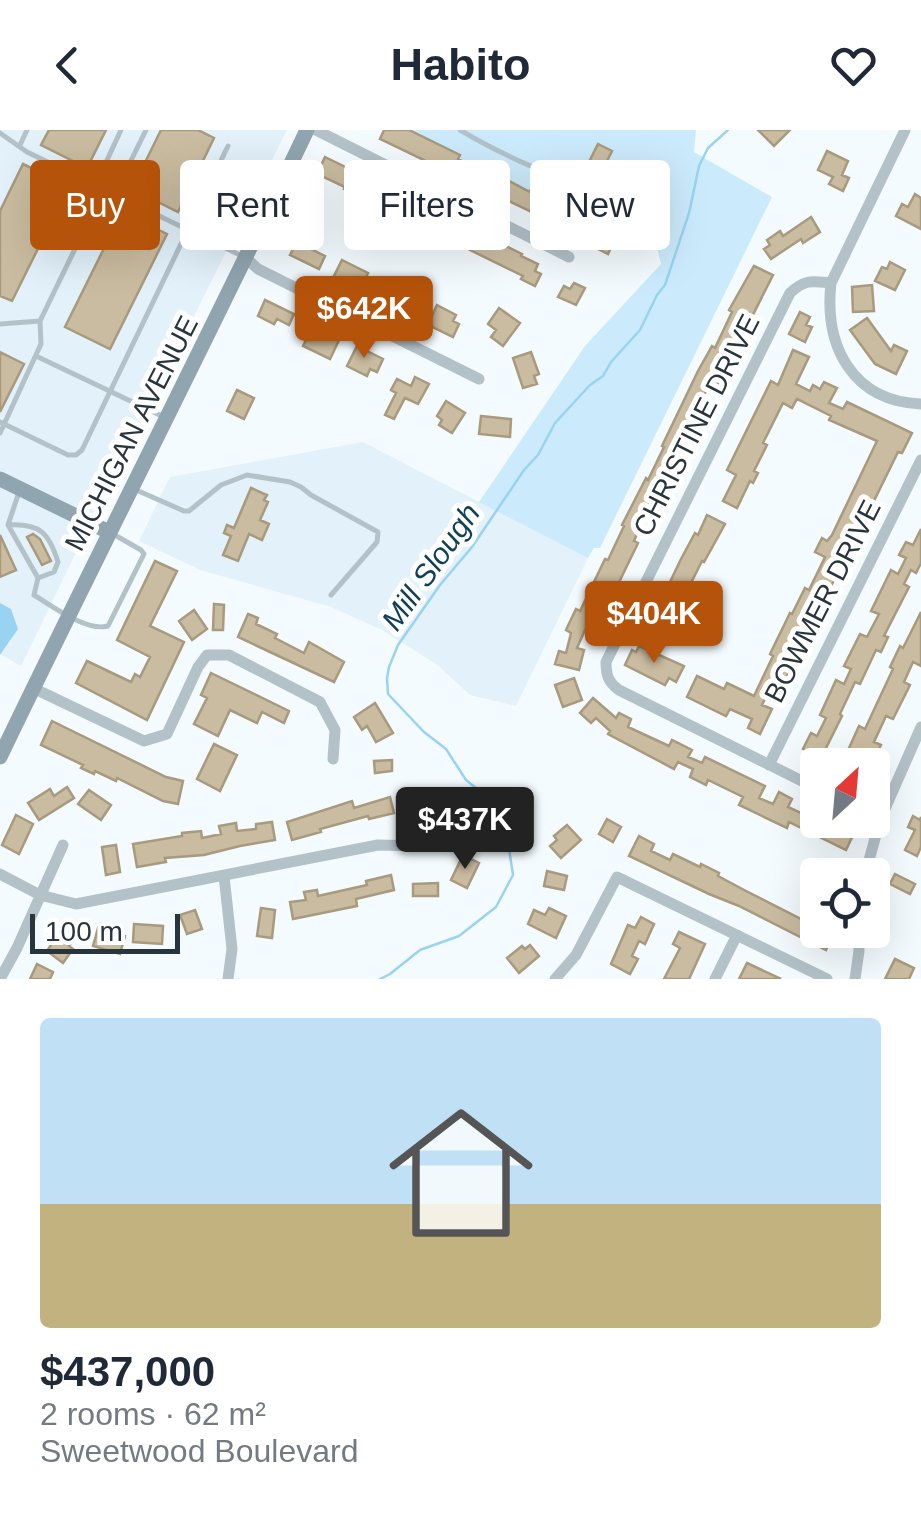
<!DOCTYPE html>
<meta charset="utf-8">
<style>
:root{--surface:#fff;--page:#f6f6f7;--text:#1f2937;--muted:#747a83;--line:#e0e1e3;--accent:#b45309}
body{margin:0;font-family:Helvetica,sans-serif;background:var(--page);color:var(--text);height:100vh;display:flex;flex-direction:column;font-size:38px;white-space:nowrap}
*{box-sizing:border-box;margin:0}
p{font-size:32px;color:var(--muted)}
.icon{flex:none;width:55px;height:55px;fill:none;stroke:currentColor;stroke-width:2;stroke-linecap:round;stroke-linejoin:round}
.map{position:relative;height:849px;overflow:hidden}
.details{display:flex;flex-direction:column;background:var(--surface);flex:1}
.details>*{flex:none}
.top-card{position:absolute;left:30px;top:30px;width:862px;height:90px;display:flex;gap:20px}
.needle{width:65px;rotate:26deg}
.fabs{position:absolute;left:800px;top:618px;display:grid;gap:20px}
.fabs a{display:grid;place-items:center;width:90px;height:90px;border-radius:10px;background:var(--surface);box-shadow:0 10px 40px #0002;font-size:50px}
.scale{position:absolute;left:30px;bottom:25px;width:150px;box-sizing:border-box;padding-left:10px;border:5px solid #28353c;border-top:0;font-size:28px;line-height:35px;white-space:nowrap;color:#28353c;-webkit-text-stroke:8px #fff;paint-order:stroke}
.price{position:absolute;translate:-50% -85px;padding:0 22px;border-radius:10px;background:var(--accent);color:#fff;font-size:32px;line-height:65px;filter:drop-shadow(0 2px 5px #0008)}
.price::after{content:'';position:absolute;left:50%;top:60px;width:30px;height:22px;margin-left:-15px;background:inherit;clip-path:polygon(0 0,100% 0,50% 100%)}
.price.on{background:#222;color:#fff}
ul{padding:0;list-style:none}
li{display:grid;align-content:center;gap:20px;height:530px;padding:0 40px}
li+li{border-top:2px solid var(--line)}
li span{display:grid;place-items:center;height:310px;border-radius:10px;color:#555}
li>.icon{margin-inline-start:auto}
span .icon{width:180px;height:180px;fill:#fffc;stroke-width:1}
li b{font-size:42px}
.chip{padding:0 35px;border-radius:10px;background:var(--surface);box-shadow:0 10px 40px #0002;font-size:35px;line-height:90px}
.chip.on{background:var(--accent);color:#fff}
header{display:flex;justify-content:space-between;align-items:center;height:130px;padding:0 40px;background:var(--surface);font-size:45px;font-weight:700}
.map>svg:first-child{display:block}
.built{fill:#e2f1fa}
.green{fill:#cbeafb}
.water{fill:#99d3f2}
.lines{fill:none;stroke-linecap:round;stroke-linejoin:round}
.stream{stroke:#99d3f2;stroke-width:2.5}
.building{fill:#cabca0;stroke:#a89a7e;stroke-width:2.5}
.lane{stroke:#b3c1c8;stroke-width:5}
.street{stroke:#b3c1c8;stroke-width:11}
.secondary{stroke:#90a5b0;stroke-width:15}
.labels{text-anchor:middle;stroke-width:10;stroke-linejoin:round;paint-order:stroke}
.street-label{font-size:28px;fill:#28353c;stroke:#fff}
.water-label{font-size:30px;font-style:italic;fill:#114156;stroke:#fff}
</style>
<header><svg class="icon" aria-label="back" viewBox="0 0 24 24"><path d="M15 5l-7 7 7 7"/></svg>Habito<svg class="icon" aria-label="heart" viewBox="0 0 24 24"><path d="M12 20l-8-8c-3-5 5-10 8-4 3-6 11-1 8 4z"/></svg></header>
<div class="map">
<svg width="921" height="849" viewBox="0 0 921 849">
<rect width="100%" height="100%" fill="#f4fbfe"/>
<path class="built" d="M0 0H287L93 388 0 343Z
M363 312 588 428 516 576 470 565 436 534 382 500 331 477 200 440 139 411 170 347Z
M0 356 88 398 21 536 0 524 11 511V479L0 473Z"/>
<path class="green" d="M398 0H696L694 22 772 67 600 418H594L588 428 479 372 585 216 661 134 657 118 492 50Z"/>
<path class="water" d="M0 473 11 479 18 499 0 525Z"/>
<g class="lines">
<path class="stream" d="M380 849 390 844 420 820 459 806 496 777 513 745 503 680 466 650 446 619 424 602 388 564 387 548 389 537 398 515 440 455 472 417 524 340 538 325 555 293 590 255 603 246 611 232 640 200 657 165 665 155 689 83 699 36 708 18 728 0"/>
</g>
<path class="building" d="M49 0H106L87 38 41 15Z
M161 0H198L214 8 178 82 132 59Z
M384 0H409L460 25 458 29 476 38 477 34 530 62 531 59 544 65 542 71 556 78 558 74 575 82 567 99 380 9Z
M758 0H790L774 16Z
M598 14 612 21 601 43 587 36Z
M827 21 848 31 842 45 849 48 843 61 829 54 833 47 818 40Z
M325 27 366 47 364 52 381 61 384 55 400 63 391 80 344 59 345 57 317 44Z
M23 34 69 56 12 171 0 166V81Z
M915 64 921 68V99L896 86 902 74 908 77Z
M414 70 461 96 454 110 425 96 423 100 410 93 412 90 406 87Z
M122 82 167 104 110 219 65 197Z
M811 87 820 102 803 113 801 109 771 129 764 119 770 115 767 110 780 101 783 106Z
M604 91 620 99 608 124 598 119 601 113 589 107 596 92 602 96Z
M479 103 522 124 521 126 538 134 535 141 541 144 535 156 521 149 523 146 470 120Z
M297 112 325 126 319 139 290 125Z
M342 130 368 143 360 159 334 146Z
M890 132 905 140 895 160 875 151 882 137 887 139Z
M754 136 773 145 713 264 706 261 699 275 706 279 700 292 693 288 686 302 692 305 686 318 679 315 671 330 678 333 660 371 652 368 634 411 638 413 607 477 599 473 593 487 599 491 593 504 585 500 577 518 584 520 579 540 555 534 559 521 566 523 571 503 566 500 576 479 580 481 605 429 608 430 624 396 622 395 646 348 648 350 664 317 662 316 698 241 712 216 715 218 732 182 729 180Z
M393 149 414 159 407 175 385 164Z
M574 153 585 158 576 175 558 167 564 156 570 159Z
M872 155 874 181 853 182 852 157Z
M265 170 294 184 289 195 277 189 274 194 258 186Z
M437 175 456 185 453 191 459 194 453 207 428 195Z
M499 178 520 193 503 216 491 207 496 200 488 194Z
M800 182 810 187 806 195 812 197 805 212 789 204Z
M867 188 891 221 894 215 907 221 896 244 875 234 850 200Z
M314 195 340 208 330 229 303 216Z
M357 216 383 229 377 242 370 239 367 246 347 236Z
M793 220 809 227 796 254 810 261 813 255 820 259 824 252 837 258 829 273 843 279 847 272 912 303 902 323 898 322 868 383 861 379 854 394 861 397 846 428 838 424 831 438 838 442 780 560 771 556 762 575 772 579 760 604 748 598 752 589 730 579 726 586 687 567 697 546 724 559 727 553 754 566 773 526 770 524 790 483 792 484 805 458 809 460 825 427 815 422 822 408 827 411 832 405 877 311 829 290 831 286 797 269 792 278 783 273 763 313 767 315 754 341 758 343 753 353 750 351 737 378 723 371 736 345 727 340 771 251 778 255Z
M0 222 24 234 0 282Z
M531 222 539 244 534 246 537 254 523 258 513 228Z
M415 247 429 254 418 274 405 268 394 289 385 285 396 263 391 260 397 249 411 256Z
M237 260 254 268 244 289 227 281Z
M446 271 465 283 452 303 439 295 442 290 437 286Z
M481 286 511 289 510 307 479 304Z
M251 358 267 365 264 370 268 372 260 390 269 394 262 410 249 404 238 431 223 425 231 406 224 403 227 395 234 398Z
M707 385 725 394 704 432 702 431 685 465 673 492 676 494 667 511 647 501 651 493 657 496 665 480 658 477 681 429 695 403 698 405Z
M921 399V433L916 443 911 440 904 454 909 457 884 506 888 507 881 522 876 520 860 554 855 552 840 584 842 586 821 628 803 619 811 603 817 606 826 588 820 585 836 550 844 554 851 539 844 536 860 504 867 507 879 484 871 481 891 440 898 444 906 428 899 425 906 412 913 415Z
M33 404 40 409 51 431 42 435 27 407Z
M0 405 16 440 0 447Z
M155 431 177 441 150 496 184 512 147 590 76 553 87 531 131 552 135 544 140 547 150 527 117 510Z
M214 474 224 475 223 500H213Z
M194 480 207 499 192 510 179 491Z
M921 482V536L913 532 904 552 910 555 893 589 886 586 874 612 881 615 871 635H852L858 622 849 618 859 596 865 599 893 539 890 537 900 516 903 518Z
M248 484 258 488 256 494 277 504 275 508 304 523 309 512 344 532 334 552 238 507Z
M639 516 684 536 676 552 669 548 665 555 625 535 632 520 636 522Z
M211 543 289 581 284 593 262 582 257 593 230 580 218 606 194 594 207 568 201 565Z
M574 548 582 570 563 577 555 555Z
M593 568 616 588 619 583 631 589 628 597 669 616 672 610 692 620 688 627 702 633 705 627 765 656 759 668 773 674 779 662 792 669 788 677 803 684 806 676 818 682V690H833L855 701 846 720 789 692 787 698 739 675 743 667 708 650 706 655 690 647 693 639 678 632 674 639 608 604 610 601 596 588 591 593 580 583Z
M375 573 393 603 376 612 367 596 362 600 354 587Z
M52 591 166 647 183 651 178 674 163 671 117 648 116 651 95 641 94 644 81 638 83 635 41 615Z
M214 614 237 625 220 661 197 649Z
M392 630V641L375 643 374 631Z
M67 657 74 668 39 690 28 673 50 659 54 666Z
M89 660 111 675 101 690 78 674Z
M419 660 438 667 435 677 415 670Z
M390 667 394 683 369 689 368 686 320 699 321 702 292 710 287 692 352 671 354 678Z
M457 679 474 687 468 699 452 691Z
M16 685 33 694 19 724 2 715Z
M913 686 920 690 921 687V717L917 726 905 720 915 700 908 697Z
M607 689 621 697 613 712 599 704Z
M272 692 275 710 240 716 204 725 165 728 166 732 137 737 133 714 182 706V703L201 701 202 708 221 704 219 696 236 693 237 701 256 699V694Z
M567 695 581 710 561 728 550 716 557 710 554 706Z
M639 706 654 714 651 721 670 730 673 724 700 737 701 734 719 743 718 746 746 761 811 794 818 780V800H835L826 820 739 776 709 764 629 726Z
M116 715 120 742 106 745 102 717Z
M463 725 479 733 467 758 451 750Z
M547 741 567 746 564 760 544 756Z
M895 744 915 754 910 764 890 754Z
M391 745 394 760 356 769 357 776 293 789 290 772 306 770 304 762 317 760 318 766 367 755 366 751Z
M438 753V766H413V754Z
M261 778 275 780 272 808 257 806Z
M549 778 566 786 556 808 528 794 534 780 545 785Z
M195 780 202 799 187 804 180 785Z
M641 787 654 794 645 814 639 811 632 826 638 829 630 844 611 834 628 795 635 798Z
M134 794 163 796 162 814 133 812Z
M98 798 125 806 120 824 93 816Z
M61 800 74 810 69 816 73 819 63 833 47 821Z
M679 802 705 814 689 849H664L680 818 673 814Z
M530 815 539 826 519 843 507 828 522 816 525 819Z
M895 829 914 838 909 849H885Z
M747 833 781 849H739Z
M37 834 53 842 50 849H30Z"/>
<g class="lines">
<path class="lane" d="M460 0C501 24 546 46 593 56
M0 3 27 22 242 126
M20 15 27 0
M104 59 120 53 146 0
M0 194 40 191 104 59 101 43 121 0
M36 226 164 287
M0 292 68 325H76L82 320 228 16
M0 303 41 214 40 191
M134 359 184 381H189L221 355 247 345 290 352 301 357 311 365 378 402 377 412 331 465
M19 362 8 395 38 448 34 465C52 476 87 502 108 496L144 424 141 420 113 404
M8 395C40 393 49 403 58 432L54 442 38 448"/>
<path class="street" d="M316 0 569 127
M905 0 831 153C824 216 852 271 921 274
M246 128 258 139 479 249
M33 558 144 611 167 604 198 537 207 525H229L320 572 335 600 333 629
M769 635 921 330
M818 659 619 560C608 552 606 545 606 532L790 163C805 149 812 151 831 153
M0 744 40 765 76 774 378 715 418 716
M865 745 880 690 921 597
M224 746 232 819 228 849
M0 849 17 818 63 715
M555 849 576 825 617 747 827 849
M715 849 737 805
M855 849 859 821 858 800"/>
<path class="secondary" d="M0 349 109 402
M0 627C101 417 207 210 307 0"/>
</g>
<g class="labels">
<g class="street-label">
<text transform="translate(696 295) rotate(-63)" y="10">CHRISTINE DRIVE</text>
<text transform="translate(131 303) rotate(-63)" y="10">MICHIGAN AVENUE</text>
<text transform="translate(822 471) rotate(-63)" y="10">BOWMER DRIVE</text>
</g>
<g class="water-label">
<text transform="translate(431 437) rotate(-55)" y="10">Mill Slough</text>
</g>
</g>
</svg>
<div class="fabs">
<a><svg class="needle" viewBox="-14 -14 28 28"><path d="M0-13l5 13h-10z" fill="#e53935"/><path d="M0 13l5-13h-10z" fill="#747a83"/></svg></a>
<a><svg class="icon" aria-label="locate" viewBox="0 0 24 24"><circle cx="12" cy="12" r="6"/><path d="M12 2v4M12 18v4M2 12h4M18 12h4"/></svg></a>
</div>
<div class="scale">100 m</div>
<b class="price" style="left:364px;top:231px">$642K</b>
<b class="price" style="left:654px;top:536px">$404K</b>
<b class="price on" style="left:465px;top:742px">$437K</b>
<div class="top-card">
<a class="chip on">Buy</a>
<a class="chip">Rent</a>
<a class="chip">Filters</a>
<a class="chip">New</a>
</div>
</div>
<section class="details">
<ul>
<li><span style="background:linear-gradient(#bfe0f5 60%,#c2b280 0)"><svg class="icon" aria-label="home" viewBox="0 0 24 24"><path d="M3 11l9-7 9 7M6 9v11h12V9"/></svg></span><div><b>$437,000</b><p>2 rooms · 62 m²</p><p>Sweetwood Boulevard</p></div></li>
</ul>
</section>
